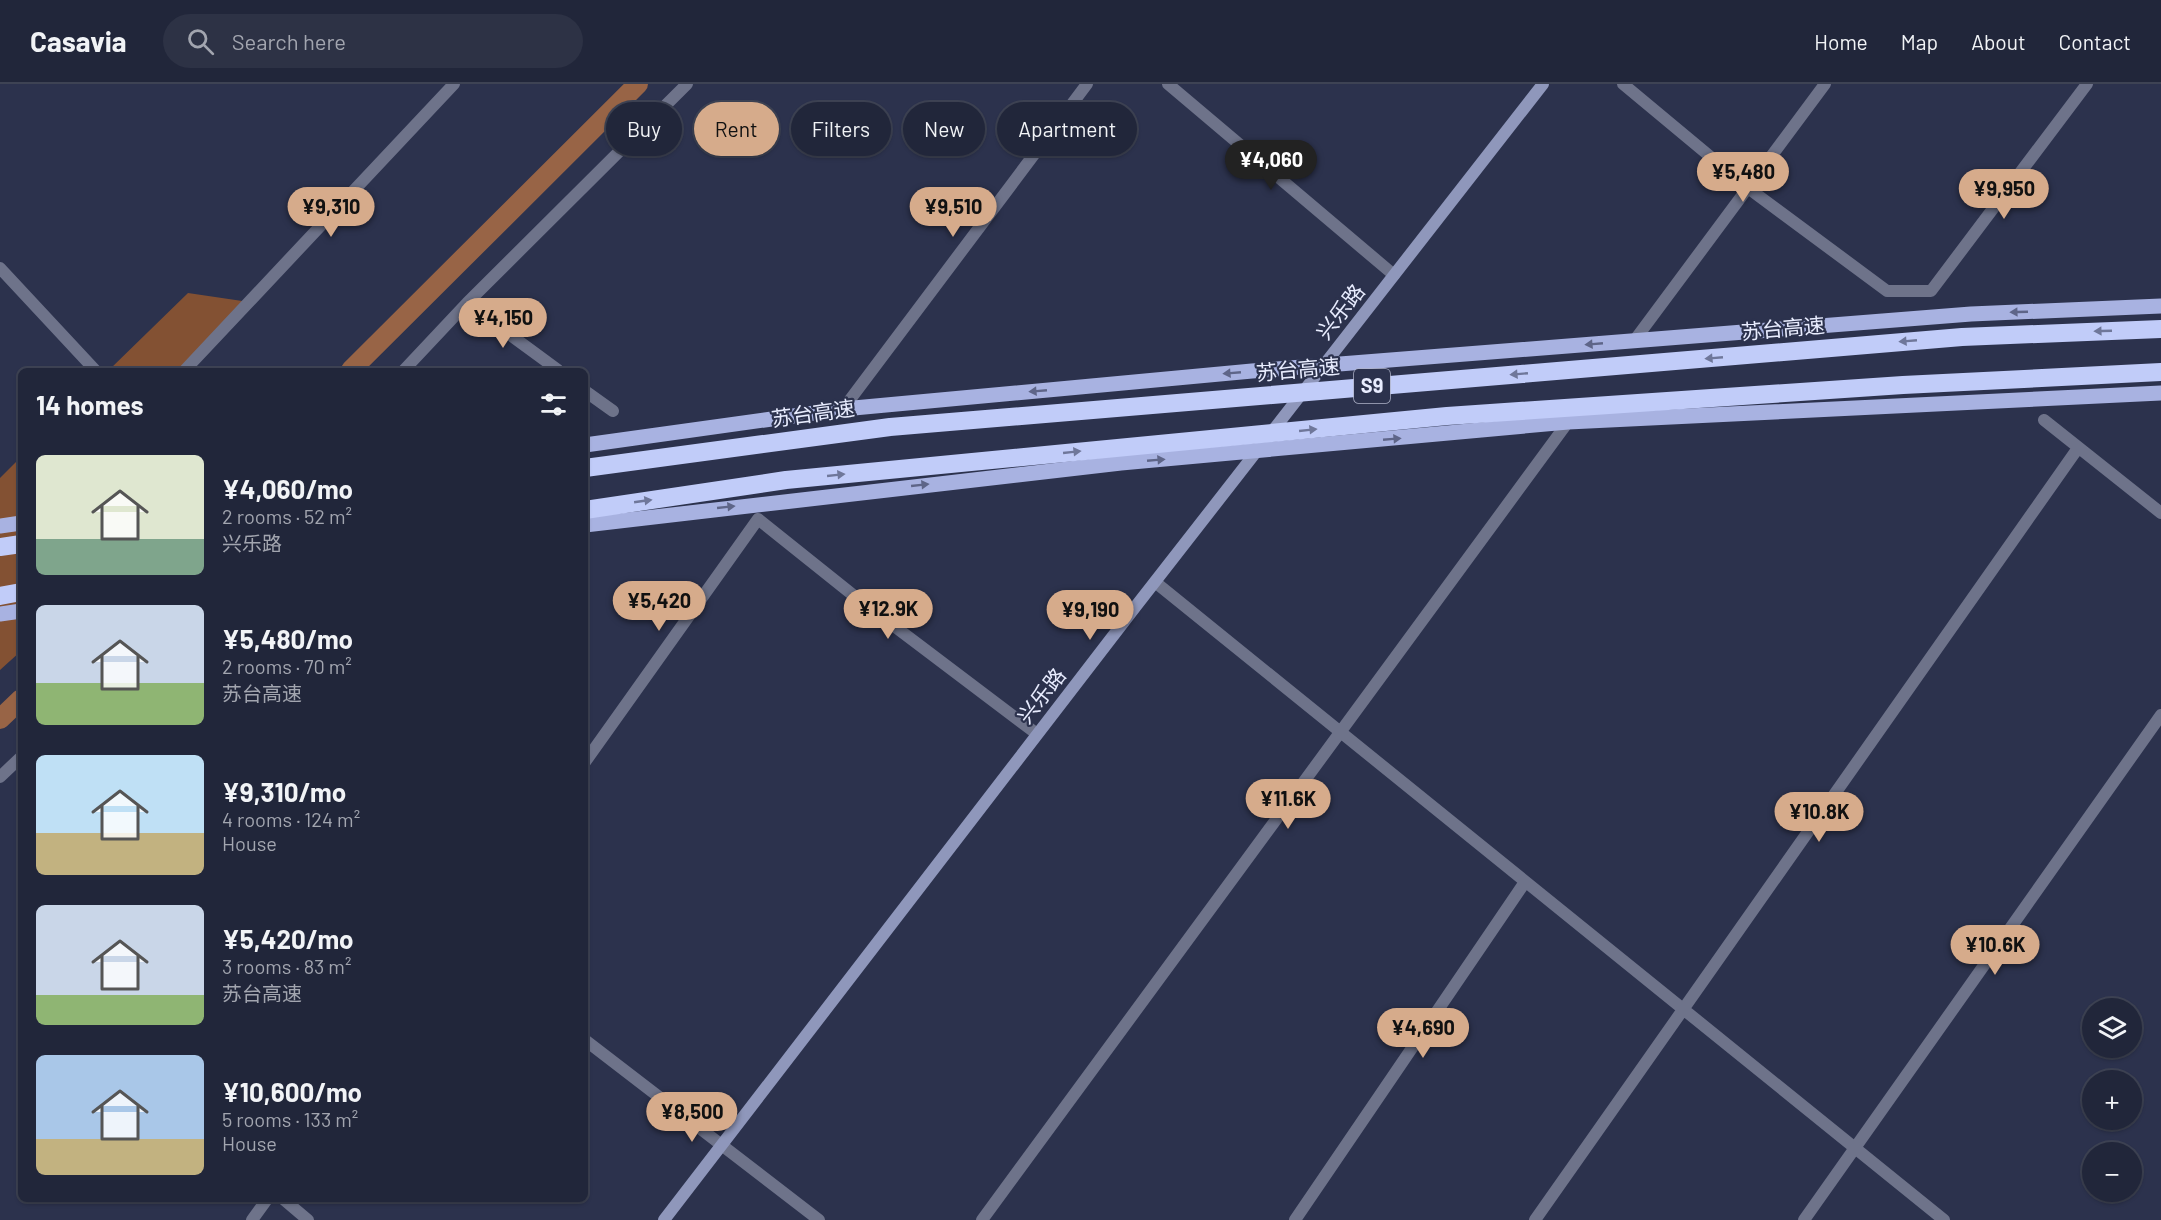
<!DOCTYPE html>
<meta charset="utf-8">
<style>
:root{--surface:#21263a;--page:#2d3245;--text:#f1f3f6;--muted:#a2a5af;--line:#3e4354;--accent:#d6ab8b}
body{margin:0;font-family:Barlow,"Noto Sans SC",sans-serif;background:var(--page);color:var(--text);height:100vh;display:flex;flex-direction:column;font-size:22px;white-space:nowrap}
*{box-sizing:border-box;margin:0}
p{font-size:20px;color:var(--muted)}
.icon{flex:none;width:33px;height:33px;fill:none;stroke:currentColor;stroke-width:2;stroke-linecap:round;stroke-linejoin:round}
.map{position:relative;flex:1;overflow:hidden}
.drawer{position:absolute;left:18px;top:284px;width:570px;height:834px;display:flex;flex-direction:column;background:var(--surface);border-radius:9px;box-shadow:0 2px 4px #0004,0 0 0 2px var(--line)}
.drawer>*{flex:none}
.top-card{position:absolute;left:606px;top:18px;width:570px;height:54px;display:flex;gap:12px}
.buttons{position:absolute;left:2082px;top:914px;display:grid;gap:12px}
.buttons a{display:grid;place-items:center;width:60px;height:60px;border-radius:50%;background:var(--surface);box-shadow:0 2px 4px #0004,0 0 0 2px var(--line);font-size:30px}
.price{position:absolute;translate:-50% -51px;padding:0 14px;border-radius:21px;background:var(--accent);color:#111;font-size:20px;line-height:39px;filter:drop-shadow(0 2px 3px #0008)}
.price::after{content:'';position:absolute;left:50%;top:36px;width:18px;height:14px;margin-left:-9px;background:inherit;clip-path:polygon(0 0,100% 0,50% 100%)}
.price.current{background:#222;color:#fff}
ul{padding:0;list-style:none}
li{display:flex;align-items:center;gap:18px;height:150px;padding:0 18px}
li span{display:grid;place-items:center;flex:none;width:168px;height:120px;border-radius:9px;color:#555}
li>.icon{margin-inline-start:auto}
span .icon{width:72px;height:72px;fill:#fffc;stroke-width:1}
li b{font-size:26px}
h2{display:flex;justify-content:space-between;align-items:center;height:72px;padding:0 18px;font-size:26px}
.pill{padding:0 21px;border-radius:27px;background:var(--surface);box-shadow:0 2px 4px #0004,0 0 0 2px var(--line);font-size:21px;line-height:54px}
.pill.current{background:var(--accent);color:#111}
header{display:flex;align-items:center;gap:36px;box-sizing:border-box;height:84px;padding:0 30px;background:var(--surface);border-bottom:2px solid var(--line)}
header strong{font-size:28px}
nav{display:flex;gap:33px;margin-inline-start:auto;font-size:21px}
.search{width:420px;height:54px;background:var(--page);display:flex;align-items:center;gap:15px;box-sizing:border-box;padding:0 21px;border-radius:33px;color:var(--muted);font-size:22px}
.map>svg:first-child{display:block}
.forest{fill:#835133}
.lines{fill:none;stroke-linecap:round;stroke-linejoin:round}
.canal{stroke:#986446;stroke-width:20}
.minor{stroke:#6e738a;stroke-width:12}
.secondary{stroke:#8f97bb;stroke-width:12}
.primary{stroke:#a8b2e1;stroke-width:15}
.motorway{stroke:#c1ccf9;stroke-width:18}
.oneway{fill:#5e6588}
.oneway2{fill:#6f779a}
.labels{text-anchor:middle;stroke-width:4.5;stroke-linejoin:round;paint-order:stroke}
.shield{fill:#2c324d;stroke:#b0b4c9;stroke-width:1.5}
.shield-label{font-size:20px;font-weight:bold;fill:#e8ecfe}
.street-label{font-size:21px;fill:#e8ecfe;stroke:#2c324d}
</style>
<header>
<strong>Casavia</strong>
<div class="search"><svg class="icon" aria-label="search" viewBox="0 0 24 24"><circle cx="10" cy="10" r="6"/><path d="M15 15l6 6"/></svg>Search here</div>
<nav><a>Home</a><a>Map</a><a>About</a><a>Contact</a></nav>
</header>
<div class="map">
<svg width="2161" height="1136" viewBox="0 0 2161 1136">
<rect width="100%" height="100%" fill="#2c324d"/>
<path class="forest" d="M188 209 249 218 185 286H109Z
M21 373V567L0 586V394Z"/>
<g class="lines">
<path class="canal" d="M351 286 638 0
M0 635 21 615"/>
<path class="minor" d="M1168 0 1394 191
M1623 0 1748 104 1887 207H1931L2087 0
M0 184 95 286
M467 219 558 286
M1634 257 1825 0
M185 286 454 0
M404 286 467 219 687 0
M585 307 613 327
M843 325 1087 0
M2044 336 2161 429
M1155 498 1944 1136
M585 678 758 435 853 511 1037 650
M0 693 21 673
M585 956 819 1136
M282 1114 308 1136
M252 1136 268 1114
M982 1136 1568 338
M1295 1136 1525 798
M1535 1136 2078 364
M1804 1136 2161 631"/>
<path class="secondary" d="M664 1136 1136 522 1543 0"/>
<path class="primary" d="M585 361 843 325 1252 287 1971 230 2161 222
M585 441 1121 379 1568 338 2161 309
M0 442 21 439
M0 530 21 527"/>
<path class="motorway" d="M585 384 890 343 1962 253 2161 245
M585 426 786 396 1447 332 1903 301 2161 288
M0 463 21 460
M0 512 21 508"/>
</g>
<defs><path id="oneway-solid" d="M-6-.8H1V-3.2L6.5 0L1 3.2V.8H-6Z" transform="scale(1.5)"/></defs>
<g class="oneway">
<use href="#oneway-solid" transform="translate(2019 228) rotate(178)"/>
<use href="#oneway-solid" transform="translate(1594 260) rotate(175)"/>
<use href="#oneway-solid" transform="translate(1232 289) rotate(175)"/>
<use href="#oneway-solid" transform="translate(1038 307) rotate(175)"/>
<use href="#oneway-solid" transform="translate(1392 355) rotate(-5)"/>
<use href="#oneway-solid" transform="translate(1156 376) rotate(-5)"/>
<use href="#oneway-solid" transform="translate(920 401) rotate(-6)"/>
<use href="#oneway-solid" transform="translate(726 423) rotate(-6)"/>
</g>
<g class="oneway2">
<use href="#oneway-solid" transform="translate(2103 247) rotate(178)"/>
<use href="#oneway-solid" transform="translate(1908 257) rotate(175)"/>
<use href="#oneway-solid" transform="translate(1714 274) rotate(175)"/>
<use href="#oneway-solid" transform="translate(1519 290) rotate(175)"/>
<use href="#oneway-solid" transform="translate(1308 346) rotate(-6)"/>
<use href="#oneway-solid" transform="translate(1072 368) rotate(-6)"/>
<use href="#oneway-solid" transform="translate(836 391) rotate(-6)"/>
<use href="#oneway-solid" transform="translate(643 417) rotate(-8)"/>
</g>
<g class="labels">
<rect class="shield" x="1354" y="285" width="36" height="34" rx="4.5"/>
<g class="shield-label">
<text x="1372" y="309">S9</text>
</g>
<g class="street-label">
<text transform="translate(1341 228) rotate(-52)" y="7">兴乐路</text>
<text transform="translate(1783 245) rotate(-5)" y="7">苏台高速</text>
<text transform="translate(1298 286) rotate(-5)" y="7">苏台高速</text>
<text transform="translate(813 330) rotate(-8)" y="7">苏台高速</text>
<text transform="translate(1042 612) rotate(-52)" y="7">兴乐路</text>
</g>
</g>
</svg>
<div class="buttons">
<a><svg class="icon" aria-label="layers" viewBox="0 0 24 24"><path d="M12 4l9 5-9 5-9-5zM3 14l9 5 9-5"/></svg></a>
<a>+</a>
<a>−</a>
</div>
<b class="price current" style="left:1271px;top:107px">¥4,060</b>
<b class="price" style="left:1743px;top:119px">¥5,480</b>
<b class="price" style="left:2004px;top:136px">¥9,950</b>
<b class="price" style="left:331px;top:154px">¥9,310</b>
<b class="price" style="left:953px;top:154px">¥9,510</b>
<b class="price" style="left:503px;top:265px">¥4,150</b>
<b class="price" style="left:659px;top:548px">¥5,420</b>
<b class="price" style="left:888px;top:556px">¥12.9K</b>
<b class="price" style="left:1090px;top:557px">¥9,190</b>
<b class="price" style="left:1288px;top:746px">¥11.6K</b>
<b class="price" style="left:1819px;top:759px">¥10.8K</b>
<b class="price" style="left:1995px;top:892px">¥10.6K</b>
<b class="price" style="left:1423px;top:975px">¥4,690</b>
<b class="price" style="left:692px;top:1059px">¥8,500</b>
<div class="top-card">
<a class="pill">Buy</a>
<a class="pill current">Rent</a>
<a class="pill">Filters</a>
<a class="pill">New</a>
<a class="pill">Apartment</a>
</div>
<section class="drawer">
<h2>14 homes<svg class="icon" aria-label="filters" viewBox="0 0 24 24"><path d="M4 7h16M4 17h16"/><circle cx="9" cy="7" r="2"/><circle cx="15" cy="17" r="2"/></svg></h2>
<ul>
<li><span style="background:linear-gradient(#dfe7d0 70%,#7fa58c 0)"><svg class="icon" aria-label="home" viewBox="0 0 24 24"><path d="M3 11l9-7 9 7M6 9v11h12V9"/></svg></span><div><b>¥4,060/mo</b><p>2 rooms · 52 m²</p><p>兴乐路</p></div></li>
<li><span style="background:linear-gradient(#c9d6e8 65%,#8fb573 0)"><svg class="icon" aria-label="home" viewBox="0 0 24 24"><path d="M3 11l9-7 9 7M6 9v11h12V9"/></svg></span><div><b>¥5,480/mo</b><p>2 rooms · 70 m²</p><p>苏台高速</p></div></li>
<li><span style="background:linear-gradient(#bfe0f5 65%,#c2b280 0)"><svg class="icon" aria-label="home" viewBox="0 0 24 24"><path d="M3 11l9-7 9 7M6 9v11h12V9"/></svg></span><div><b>¥9,310/mo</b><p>4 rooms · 124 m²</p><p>House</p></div></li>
<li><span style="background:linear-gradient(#c9d6e8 75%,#8fb573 0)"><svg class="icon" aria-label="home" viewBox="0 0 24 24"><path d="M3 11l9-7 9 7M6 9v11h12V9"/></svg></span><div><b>¥5,420/mo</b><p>3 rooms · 83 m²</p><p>苏台高速</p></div></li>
<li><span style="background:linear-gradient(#a9c7e8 70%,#c2b280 0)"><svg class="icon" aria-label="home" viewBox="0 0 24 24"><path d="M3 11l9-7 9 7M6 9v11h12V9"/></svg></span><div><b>¥10,600/mo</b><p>5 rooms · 133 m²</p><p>House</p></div></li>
</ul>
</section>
</div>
